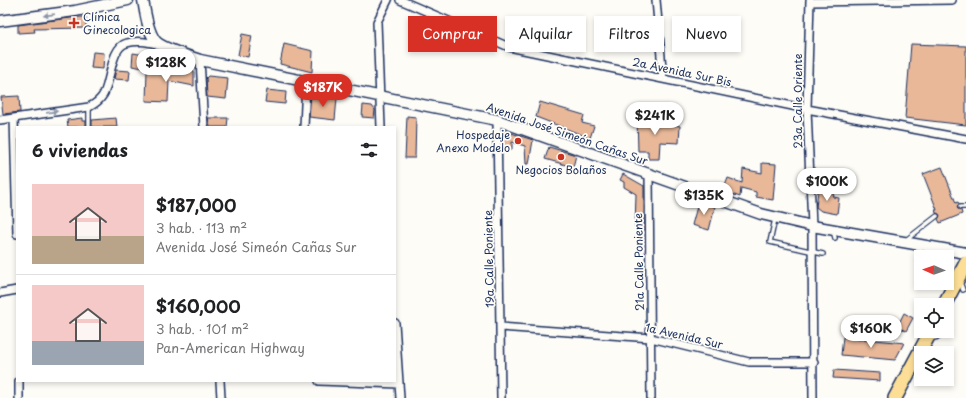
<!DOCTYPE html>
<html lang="es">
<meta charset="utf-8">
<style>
:root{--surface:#fff;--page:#f6f6f6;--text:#202124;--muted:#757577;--line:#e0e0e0;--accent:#d93025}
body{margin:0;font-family:"Playpen Sans",sans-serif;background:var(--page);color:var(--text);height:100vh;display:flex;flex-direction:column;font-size:15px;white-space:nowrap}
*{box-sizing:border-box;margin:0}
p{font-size:13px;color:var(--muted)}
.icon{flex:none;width:22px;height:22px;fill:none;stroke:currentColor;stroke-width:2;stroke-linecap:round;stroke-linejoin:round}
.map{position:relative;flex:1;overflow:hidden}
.details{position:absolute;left:16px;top:126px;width:380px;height:256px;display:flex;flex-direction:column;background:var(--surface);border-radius:0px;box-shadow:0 2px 6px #0003}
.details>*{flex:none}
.banner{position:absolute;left:408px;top:16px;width:380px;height:36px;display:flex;gap:8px}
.needle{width:26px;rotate:272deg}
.fabs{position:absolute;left:914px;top:250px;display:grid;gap:8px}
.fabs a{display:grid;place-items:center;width:40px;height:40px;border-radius:0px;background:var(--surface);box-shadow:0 2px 6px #0003;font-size:20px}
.price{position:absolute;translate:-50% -34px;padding:0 9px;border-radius:14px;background:#fff;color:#222;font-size:13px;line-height:26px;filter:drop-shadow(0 1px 2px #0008)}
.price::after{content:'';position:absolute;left:50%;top:24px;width:12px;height:9px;margin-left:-6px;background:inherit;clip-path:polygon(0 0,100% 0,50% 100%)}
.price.active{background:var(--accent);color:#fff}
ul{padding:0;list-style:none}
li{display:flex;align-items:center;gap:12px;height:100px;padding:0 16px}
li+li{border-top:1px solid var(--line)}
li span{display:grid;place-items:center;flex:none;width:112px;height:80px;border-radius:0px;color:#555}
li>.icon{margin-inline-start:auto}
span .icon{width:48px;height:48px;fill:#fffc;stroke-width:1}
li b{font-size:17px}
h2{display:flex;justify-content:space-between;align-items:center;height:48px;padding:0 16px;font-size:17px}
.pill{padding:0 14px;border-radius:0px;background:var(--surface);box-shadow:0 2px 6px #0003;font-size:14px;line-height:36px}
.pill.active{background:var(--accent);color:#fff}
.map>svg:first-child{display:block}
.building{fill:#e8b899;stroke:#1b2f5e}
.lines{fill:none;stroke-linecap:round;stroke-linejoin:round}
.lane-casing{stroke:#1b2f5e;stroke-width:6}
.street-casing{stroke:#1b2f5e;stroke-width:10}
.secondary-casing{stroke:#1b2f5e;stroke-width:13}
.highway-casing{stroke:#1b2f5e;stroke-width:16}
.lane{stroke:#fdfcf7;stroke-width:3.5}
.street{stroke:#fdfcf7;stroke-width:7}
.secondary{stroke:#fdfcf7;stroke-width:10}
.highway{stroke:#fcde96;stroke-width:13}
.oneway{fill:#8c96aa}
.poi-dot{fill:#c8321e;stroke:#fdfcf7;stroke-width:1.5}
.labels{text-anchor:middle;stroke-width:3.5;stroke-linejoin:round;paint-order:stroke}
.poi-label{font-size:11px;fill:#1b2f5e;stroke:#fdfcf7;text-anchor:start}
.street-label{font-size:11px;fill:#1b2f5e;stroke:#fdfcf7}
</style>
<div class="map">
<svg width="966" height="398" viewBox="0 0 966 398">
<rect width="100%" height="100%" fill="#fdfcf7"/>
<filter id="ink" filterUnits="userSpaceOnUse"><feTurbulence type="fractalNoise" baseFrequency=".025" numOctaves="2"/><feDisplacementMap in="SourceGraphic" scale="8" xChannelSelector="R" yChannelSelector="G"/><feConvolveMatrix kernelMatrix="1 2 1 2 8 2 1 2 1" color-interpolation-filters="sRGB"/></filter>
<g filter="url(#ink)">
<path class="building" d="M77 17H86V28L34 29 35 32 18 33V25Z
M242 34 252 36 248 57 238 55Z
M284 44 313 51 312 72 280 64Z
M911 44 966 46V125L905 118Z
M93 52 104 53 103 69 91 68Z
M133 53 151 56 149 69 132 66Z
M172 65 194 71V86L169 81 168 102 146 101 147 71 173 72Z
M116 70 130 71 129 80 114 79Z
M208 76 228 78 226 99 207 97 206 78Z
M267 90 286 92 285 104 265 102Z
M311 95 337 98 335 120 309 117Z
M19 96 20 112 3 114 1 97Z
M540 102 584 115 582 123 594 126 590 138 536 117Z
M363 105 372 106 375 110 374 118 362 117Z
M407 116 416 117 415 158H405Z
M637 116 680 126 679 143 660 142 659 159H648V151H638Z
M82 118V121H86V127H68L67 120Z
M116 118 117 127H92V120Z
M208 118H228L227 127H210Z
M502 130 533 140 529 164H526L525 146 512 142V150H502Z
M549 147 576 155 573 167 545 159Z
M762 163 776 164 773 200 756 197V192L741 188 740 197 723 191 728 178 742 183 743 169 762 173Z
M942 167 956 203 958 202 959 204 957 208 961 210 962 214 940 223 938 219 940 215 936 213 935 210H937L923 174Z
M623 174 644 186V230L635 227 636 194 624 187V182L620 180Z
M818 191 833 193 834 197 839 198 837 214 821 211 816 207Z
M698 203 715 207 709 230 692 225Z
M904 313 913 318 906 331 897 327Z
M843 337 896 342 904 343 895 360 841 355Z
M834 370 880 373V381L833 378Z"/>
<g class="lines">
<g class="lane-casing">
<path id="lane" d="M89 127V107
M960 207H966
M775 219 770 242 823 254
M833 230 835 238
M906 240 937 216
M960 282 963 290
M930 339 938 337"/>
</g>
<g class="street-casing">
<path id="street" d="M400 0 509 47 807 109 966 139
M656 0 663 79
M810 0 807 109 812 226 813 398
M810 2 952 0
M200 60 204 127
M14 118 17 234
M0 120 89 107C95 104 100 100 103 95 111 83 110 47 127 43 137 40 147 42 157 44
M497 120 501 398
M304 127 306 83
M381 127 377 22 388 0
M649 174 651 398
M0 293 17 290
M395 323 400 398
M501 327 651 338 749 362H814
M19 381V398
M220 381 221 398
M319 381 399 384"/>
</g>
<g class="secondary-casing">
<path id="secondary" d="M143 0C145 11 148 37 159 44 170 51 187 55 200 60L497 120 761 214 812 226 966 253
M0 21 75 11 128 0"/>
</g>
<g class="highway-casing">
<path id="highway" d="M944 305 966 263
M895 398 931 331"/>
</g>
<use href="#lane" class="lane"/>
<use href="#street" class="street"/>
<use href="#secondary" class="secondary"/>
<use href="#highway" class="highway"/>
</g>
<defs><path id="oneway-solid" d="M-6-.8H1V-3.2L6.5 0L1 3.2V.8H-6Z"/></defs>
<g class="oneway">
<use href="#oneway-solid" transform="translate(49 15) rotate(172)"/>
<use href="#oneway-solid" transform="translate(52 112) rotate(-8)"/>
</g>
</g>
<g class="poi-dot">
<path d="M72 17h4v4h4v4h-4v4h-4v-4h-4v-4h4z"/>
<circle cx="518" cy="141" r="4"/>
<circle cx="561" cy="157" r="4"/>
</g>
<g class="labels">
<g class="poi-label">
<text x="83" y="21">Clínica<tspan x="83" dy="13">Ginecologica</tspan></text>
<text x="510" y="139" text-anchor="end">Hospedaje<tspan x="510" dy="13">Anexo Modelo</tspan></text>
<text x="561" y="174" text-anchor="middle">Negocios Bolaños</text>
</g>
<g class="street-label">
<text transform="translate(682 72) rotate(12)" y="4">2a Avenida Sur Bis</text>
<text transform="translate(798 101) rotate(-90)" y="4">23a Calle Oriente</text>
<text transform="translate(567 134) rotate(19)" y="4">Avenida José Simeón Cañas Sur</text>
<text transform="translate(489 259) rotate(-91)" y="4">19a Calle Poniente</text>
<text transform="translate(639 262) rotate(-91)" y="4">21a Calle Poniente</text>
<text transform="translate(684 336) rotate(13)" y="4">1a Avenida Sur</text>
</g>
</g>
</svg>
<div class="fabs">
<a><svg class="needle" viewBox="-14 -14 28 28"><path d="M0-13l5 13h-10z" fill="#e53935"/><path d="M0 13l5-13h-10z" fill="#757577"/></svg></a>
<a><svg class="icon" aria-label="locate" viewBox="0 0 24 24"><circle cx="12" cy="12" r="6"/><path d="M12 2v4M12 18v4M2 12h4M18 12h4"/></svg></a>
<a><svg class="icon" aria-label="layers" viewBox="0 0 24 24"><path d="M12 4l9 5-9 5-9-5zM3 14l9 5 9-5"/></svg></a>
</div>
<b class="price" style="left:166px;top:83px">$128K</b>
<b class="price active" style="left:323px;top:108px">$187K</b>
<b class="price" style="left:655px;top:136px">$241K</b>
<b class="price" style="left:827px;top:202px">$100K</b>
<b class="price" style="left:704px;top:216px">$135K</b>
<b class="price" style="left:871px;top:349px">$160K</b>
<div class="banner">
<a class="pill active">Comprar</a>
<a class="pill">Alquilar</a>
<a class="pill">Filtros</a>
<a class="pill">Nuevo</a>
</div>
<section class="details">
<h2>6 viviendas<svg class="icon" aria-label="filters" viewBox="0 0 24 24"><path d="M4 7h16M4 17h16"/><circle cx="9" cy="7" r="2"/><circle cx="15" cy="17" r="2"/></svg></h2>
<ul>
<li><span style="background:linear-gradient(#f6c9c9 65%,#b9a48a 0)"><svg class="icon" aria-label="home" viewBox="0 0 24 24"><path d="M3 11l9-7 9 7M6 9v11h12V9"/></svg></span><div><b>$187,000</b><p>3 hab. · 113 m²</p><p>Avenida José Simeón Cañas Sur</p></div></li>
<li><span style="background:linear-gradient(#f6c9c9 70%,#9aa5b1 0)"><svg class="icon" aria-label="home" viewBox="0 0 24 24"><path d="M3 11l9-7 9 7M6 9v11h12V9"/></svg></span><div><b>$160,000</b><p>3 hab. · 101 m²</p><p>Pan-American Highway</p></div></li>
</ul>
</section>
</div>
